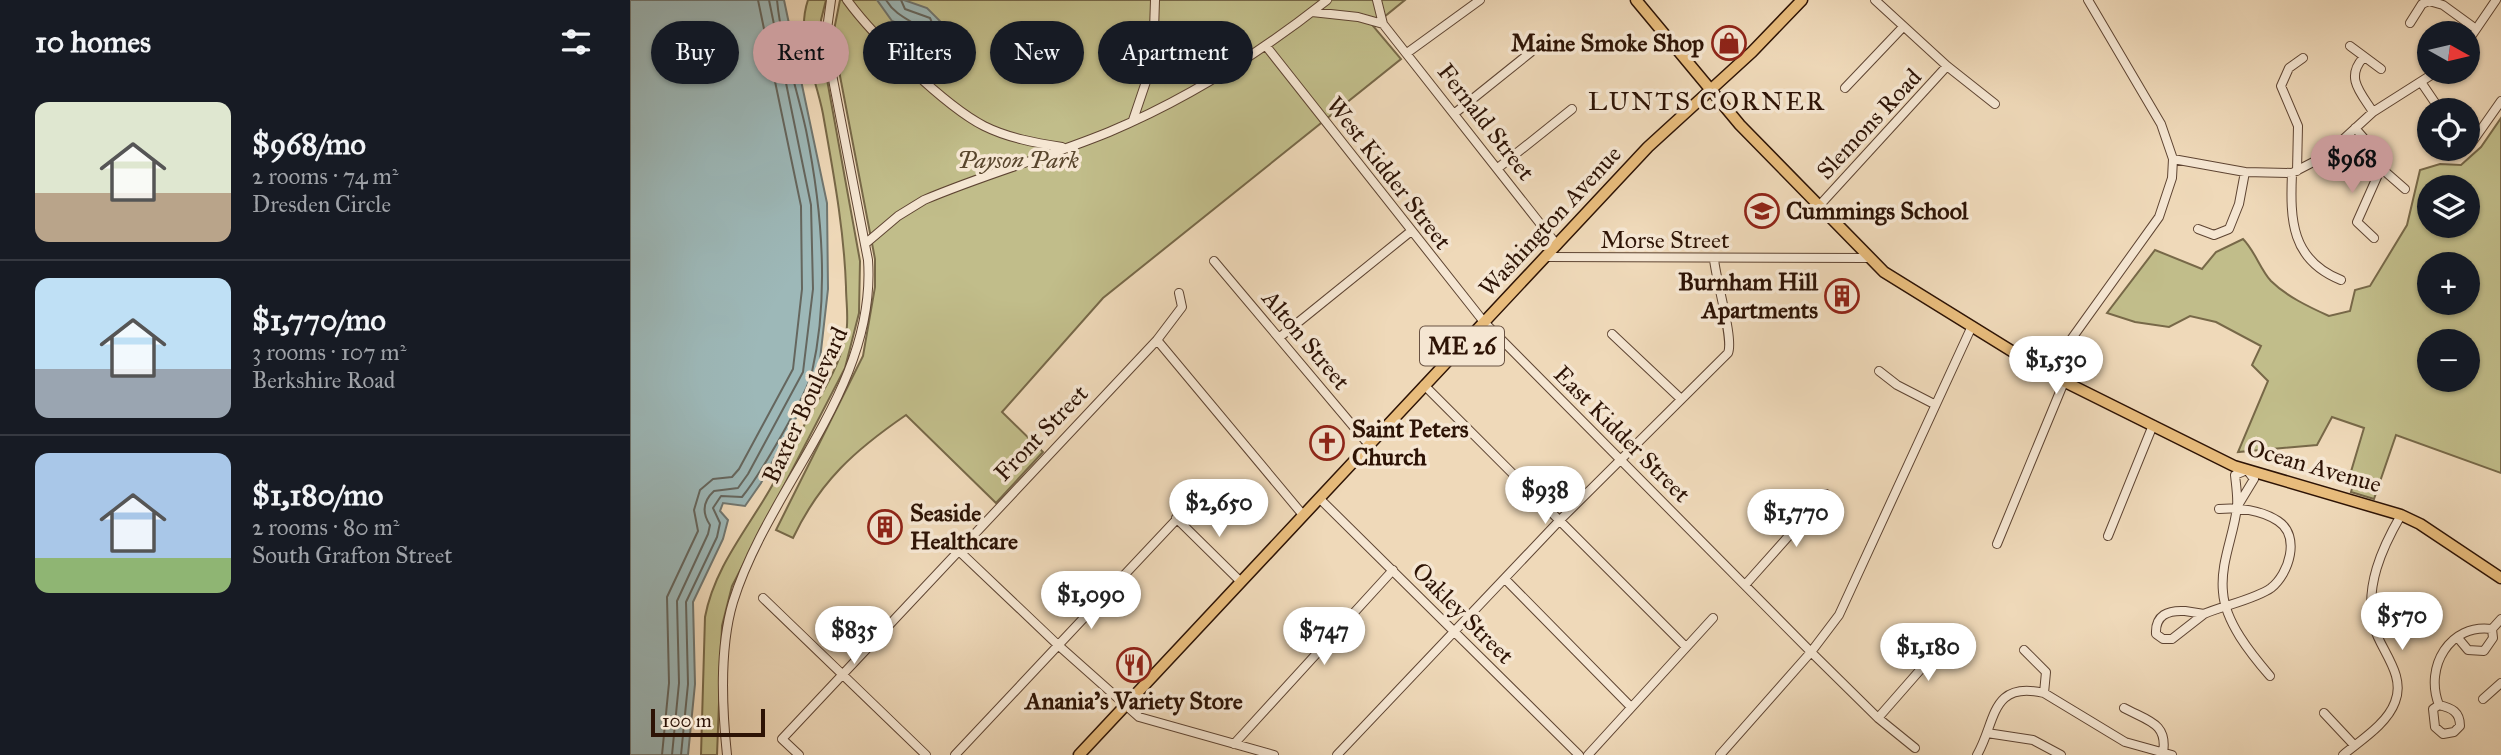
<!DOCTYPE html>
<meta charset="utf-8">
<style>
:root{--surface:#171b24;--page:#242831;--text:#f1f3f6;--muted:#9ea1a6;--line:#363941;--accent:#c59692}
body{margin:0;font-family:"IM FELL Great Primer",serif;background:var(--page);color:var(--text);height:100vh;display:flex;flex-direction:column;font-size:26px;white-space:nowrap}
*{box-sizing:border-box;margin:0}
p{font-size:23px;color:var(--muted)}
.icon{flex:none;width:38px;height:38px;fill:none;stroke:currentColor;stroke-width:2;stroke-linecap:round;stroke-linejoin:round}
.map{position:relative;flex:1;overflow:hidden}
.panel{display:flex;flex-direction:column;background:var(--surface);width:630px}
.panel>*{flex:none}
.guide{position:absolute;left:21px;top:21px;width:665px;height:63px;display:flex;gap:14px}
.needle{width:46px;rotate:98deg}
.tools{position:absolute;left:1787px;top:21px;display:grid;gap:14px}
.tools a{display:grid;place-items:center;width:63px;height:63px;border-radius:50%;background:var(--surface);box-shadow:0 2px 5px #0004;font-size:35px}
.scale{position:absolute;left:21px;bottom:18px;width:114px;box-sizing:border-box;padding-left:7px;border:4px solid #2d1305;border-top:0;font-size:19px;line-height:24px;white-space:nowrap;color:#2d1305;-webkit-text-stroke:5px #f5e6d2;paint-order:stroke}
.price{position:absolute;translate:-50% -60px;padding:0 16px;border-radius:24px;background:#fff;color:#222;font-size:23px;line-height:46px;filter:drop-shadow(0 2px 4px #0008)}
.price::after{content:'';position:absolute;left:50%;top:42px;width:21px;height:16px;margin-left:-10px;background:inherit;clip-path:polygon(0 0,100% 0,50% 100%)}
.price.on{background:var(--accent);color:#111}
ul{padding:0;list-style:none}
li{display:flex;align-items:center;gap:21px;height:175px;padding:0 35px}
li+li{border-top:2px solid var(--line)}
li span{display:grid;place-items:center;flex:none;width:196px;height:140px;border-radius:14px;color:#555}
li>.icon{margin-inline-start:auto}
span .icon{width:84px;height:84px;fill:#fffc;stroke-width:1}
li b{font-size:30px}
h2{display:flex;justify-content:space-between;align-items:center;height:84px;padding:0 35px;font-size:30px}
.chip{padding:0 24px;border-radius:32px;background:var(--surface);box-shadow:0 2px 5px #0004;font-size:24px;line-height:63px}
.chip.on{background:var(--accent);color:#111}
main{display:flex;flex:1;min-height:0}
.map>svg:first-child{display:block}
.green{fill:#c1bd8a;stroke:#776848;stroke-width:2;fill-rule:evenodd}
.water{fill:#9db8b8;stroke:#707670;stroke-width:2}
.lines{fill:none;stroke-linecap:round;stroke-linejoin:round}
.shore{stroke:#65665e;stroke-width:2}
.minor-casing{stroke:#5e4432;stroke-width:10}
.major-casing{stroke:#2d1305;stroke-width:13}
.minor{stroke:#f5e6d2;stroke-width:8}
.major{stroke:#e8bc7c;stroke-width:10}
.labels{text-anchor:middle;stroke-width:7;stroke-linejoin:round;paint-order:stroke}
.shield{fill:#f5e6d2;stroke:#695242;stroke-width:2}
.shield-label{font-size:23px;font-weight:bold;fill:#2d1305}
.poi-label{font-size:24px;font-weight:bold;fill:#2d1305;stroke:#f5e6d2;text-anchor:start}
.street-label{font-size:24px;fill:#2d1305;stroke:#f5e6d2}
.park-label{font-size:24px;font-style:italic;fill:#59462d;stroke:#f5e6d2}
.neighbourhood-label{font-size:26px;letter-spacing:2px;fill:#2d1305;stroke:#f5e6d2}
</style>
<main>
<section class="panel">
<h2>10 homes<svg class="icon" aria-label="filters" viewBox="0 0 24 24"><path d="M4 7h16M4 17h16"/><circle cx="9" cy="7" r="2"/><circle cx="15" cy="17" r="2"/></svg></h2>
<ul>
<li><span style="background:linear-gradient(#dfe7d0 65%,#b9a48a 0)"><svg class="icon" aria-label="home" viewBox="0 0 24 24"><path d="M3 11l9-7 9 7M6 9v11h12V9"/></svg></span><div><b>$968/mo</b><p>2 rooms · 74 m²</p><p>Dresden Circle</p></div></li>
<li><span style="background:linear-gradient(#bfe0f5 65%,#9aa5b1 0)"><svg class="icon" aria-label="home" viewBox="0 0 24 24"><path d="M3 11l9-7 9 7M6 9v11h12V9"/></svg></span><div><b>$1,770/mo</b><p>3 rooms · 107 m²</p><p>Berkshire Road</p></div></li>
<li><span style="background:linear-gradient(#a9c7e8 75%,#8fb573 0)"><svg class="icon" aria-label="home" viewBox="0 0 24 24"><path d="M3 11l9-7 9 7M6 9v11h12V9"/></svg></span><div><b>$1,180/mo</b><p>2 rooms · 80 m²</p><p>South Grafton Street</p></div></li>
</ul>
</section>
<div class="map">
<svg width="1871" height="755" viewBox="0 0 1871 755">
<rect width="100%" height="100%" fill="#efd9b9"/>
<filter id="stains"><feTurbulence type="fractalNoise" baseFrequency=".00286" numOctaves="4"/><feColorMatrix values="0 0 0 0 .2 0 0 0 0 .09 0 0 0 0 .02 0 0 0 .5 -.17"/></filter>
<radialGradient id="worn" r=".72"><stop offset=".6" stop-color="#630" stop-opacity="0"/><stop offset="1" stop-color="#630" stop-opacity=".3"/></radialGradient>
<path class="green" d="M178 0H196L191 20 192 52 230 261 229 313 215 368 102 586 92 626 87 755H71L75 617C84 569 115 532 139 491 154 465 167 438 182 411 196 387 211 362 216 334 219 319 216 302 216 287 214 228 203 171 193 114 186 76 165 38 178 0Z
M210 0H775L743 26 771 59 473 298 372 412 413 452 366 503 276 415C225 450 190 481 163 538L146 530 233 356 245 287V259L206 55 204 30Z
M1871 118V473L1766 435 1744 499 1721 492 1724 482 1720 475 1734 428 1702 417 1687 445 1608 452 1638 381 1622 365 1631 346 1586 322 1560 316 1539 327 1505 322 1477 313 1525 250 1572 269 1586 252 1613 239C1625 251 1630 269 1641 281 1656 296 1679 307 1699 316L1720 311 1725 290 1740 286 1777 225 1790 170 1810 164 1831 165 1851 147ZM1799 187H1838V226H1799ZM1799 264H1838V303H1799ZM1799 341H1838V380H1799Z"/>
<path class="water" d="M0 0H154L197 203 198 289 188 377 131 483 115 506 93 503 90 511 98 520 93 539 63 602 65 684 58 755H0Z
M247 0H274L297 8 312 23 324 44 321 55 315 59 306 55 287 31 262 21Z"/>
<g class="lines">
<path class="shore" d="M256 0C268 20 288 21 303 38L308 37 300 18 275 9 271 0
M32 755 39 683 37 597 68 531 64 510 70 490 83 479 102 477 109 469 163 369 172 289 171 206 128 0
M42 755 49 683 47 601 78 534 80 525C72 513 73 501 84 491L108 488 118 474 173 372 183 289 181 205 139 0
M51 755 58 684 56 602 87 537 90 523 83 508 91 496 112 497C128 478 177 395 182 372 200 293 192 209 176 130 167 88 151 43 147 0"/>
<g class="minor-casing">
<path id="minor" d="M217 0C243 36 315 106 354 126 378 138 406 143 432 147
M747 0 753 24 927 245
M1245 0 1317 66 1365 104
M682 12 728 17 753 24
M1780 23 1792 4 1799 1 1813 5 1846 29
M1838 41 1866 0
M636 46 854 322 1181 652 1248 718 1285 748
M1720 46 1751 69
M777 53 850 0
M1733 58C1715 78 1731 93 1743 112
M1791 82 1810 110
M1215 88 1273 27
M825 113 901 52
M503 120 523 61 525 0
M1725 128 1745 151 1751 168 1727 222 1744 238
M1838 148 1871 101
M1817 149 1826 153 1837 149
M1543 159 1615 172 1662 173 1695 156 1743 112 1806 72
M868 168 942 109
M1751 168 1775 189
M1667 171 1668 126 1651 86 1659 68 1673 58
M1662 173C1660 220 1661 260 1711 280
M1188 207 1317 66
M1568 229 1584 235 1599 229 1609 204 1615 172
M235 244 268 216 294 200C355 174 418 157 479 132 558 99 630 53 697 0
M916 257 1238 258
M584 261 739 445
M982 334 1051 399
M650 337 780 232
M527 340 673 515
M1249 371 1267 385 1304 404
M1417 373 1529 217 1542 178 1543 159 1531 124 1458 0
M794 385 1056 647
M689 498 949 755
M1607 507 1624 479 1617 470 1605 475C1606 485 1608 497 1607 507 1604 535 1590 563 1593 592 1595 622 1621 654 1640 676
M546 518 610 581
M1478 536 1523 425
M1367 544 1434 382
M328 550 428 645 509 717 644 755
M875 579 1001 707
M1115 585 1196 494
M133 598 296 755
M1555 611 1574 614 1542 639H1533L1526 634C1525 615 1538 610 1555 611Z
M1574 614C1592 606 1626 599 1641 588 1659 574 1671 536 1648 521 1631 510 1608 507 1589 509
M1862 629 1871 619
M1828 638 1838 650 1854 651 1863 638 1862 629
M1394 650 1416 672 1414 693
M1853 699 1871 683
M1809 705C1794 667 1820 623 1862 629
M1809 705C1822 708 1830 712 1830 726L1824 732 1813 734 1805 727 1803 709Z
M1494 708C1518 721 1538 723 1533 753
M1694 713 1724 745
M1248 718 1326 629
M1357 733 1403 740 1431 755
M604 744 763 570
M97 755C92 707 89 649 103 602 139 486 247 388 238 260L200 64 197 29 201 0
M169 755 152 739 527 340 552 307 549 293
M325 755 577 487
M707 755 930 520 1098 353C1104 339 1086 281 1084 259
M958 755 1083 618
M1090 755 1181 652 1209 615 1342 326
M1347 755C1366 723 1360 680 1414 693L1495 742 1542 755
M1713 755C1731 740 1757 724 1765 702 1776 675 1751 651 1744 627 1734 587 1752 548 1771 515"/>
</g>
<g class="major-casing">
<path id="major" d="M1006 0 1110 125 1254 272 1417 373 1604 466 1771 515 1790 524 1871 578
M449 755 1018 147 1122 52 1172 0"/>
</g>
<use href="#minor" class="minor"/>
<use href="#major" class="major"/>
</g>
<defs>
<g id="shop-ring" transform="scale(1.75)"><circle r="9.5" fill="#f5e6d2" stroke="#8f2418" stroke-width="1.5"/><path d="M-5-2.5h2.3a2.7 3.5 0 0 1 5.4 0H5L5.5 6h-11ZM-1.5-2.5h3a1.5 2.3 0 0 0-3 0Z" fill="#8f2418"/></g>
<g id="school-ring" transform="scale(1.75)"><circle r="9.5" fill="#f5e6d2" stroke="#8f2418" stroke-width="1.5"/><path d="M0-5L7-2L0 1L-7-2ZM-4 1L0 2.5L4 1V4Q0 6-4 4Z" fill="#8f2418"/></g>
<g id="building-ring" transform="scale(1.75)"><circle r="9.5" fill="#f5e6d2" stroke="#8f2418" stroke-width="1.5"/><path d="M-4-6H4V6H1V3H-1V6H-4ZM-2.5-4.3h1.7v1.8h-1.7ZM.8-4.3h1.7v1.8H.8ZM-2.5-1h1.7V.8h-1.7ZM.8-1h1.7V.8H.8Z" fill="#8f2418"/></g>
<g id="church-ring" transform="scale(1.75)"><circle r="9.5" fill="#f5e6d2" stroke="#8f2418" stroke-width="1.5"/><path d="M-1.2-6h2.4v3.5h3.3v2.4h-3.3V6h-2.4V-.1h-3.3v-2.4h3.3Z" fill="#8f2418"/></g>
<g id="restaurant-ring" transform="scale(1.75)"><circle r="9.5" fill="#f5e6d2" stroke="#8f2418" stroke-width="1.5"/><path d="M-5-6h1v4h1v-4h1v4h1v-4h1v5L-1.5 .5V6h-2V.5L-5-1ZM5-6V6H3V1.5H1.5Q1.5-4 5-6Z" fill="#8f2418"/></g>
</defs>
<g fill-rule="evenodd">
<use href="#shop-ring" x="1099" y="43"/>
<use href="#school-ring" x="1132" y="211"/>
<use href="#building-ring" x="1212" y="296"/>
<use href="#church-ring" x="697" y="443"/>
<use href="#building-ring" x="255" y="527"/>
<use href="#restaurant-ring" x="504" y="665"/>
</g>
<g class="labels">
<rect class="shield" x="790" y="326.5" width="84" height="39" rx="5"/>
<g class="shield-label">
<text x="832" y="354">ME 26</text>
</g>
<g class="poi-label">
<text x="1074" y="51" text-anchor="end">Maine Smoke Shop</text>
<text x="1156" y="219">Cummings School</text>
<text x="1188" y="290" text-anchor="end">Burnham Hill<tspan x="1188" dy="28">Apartments</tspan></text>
<text x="722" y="437">Saint Peters<tspan x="722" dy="28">Church</tspan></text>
<text x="280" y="521">Seaside<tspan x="280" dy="28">Healthcare</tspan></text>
<text x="504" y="709" text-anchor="middle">Anania's Variety Store</text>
</g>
<g class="street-label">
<text transform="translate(856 122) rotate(52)" y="8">Fernald Street</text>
<text transform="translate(1239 124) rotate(-47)" y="8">Slemons Road</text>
<text transform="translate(759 173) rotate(52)" y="8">West Kidder Street</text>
<text transform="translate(920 221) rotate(-47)" y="8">Washington Avenue</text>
<text x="1035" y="248">Morse Street</text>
<text transform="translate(676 340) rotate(50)" y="8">Alton Street</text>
<text transform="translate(175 405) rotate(-65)" y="8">Baxter Boulevard</text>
<text transform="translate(411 433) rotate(-46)" y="8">Front Street</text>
<text transform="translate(992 434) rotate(45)" y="8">East Kidder Street</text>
<text transform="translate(1684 466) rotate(16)" y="8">Ocean Avenue</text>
<text transform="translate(833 613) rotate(45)" y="8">Oakley Street</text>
</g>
<g class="park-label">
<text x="388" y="168">Payson Park</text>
</g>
<g class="neighbourhood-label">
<text x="1077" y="110">LUNTS CORNER</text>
</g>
</g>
<rect width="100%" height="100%" filter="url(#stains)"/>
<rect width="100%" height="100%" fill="url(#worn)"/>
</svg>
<div class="tools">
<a><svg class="needle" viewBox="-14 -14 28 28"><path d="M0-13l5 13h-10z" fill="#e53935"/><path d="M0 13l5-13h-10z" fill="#9ea1a6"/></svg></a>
<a><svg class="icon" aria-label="locate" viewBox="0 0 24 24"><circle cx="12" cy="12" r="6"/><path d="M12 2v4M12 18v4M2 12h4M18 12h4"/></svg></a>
<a><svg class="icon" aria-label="layers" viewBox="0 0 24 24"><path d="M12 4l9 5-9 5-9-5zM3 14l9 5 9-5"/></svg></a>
<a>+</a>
<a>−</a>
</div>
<div class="scale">100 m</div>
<b class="price on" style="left:1722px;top:195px">$968</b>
<b class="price" style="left:1426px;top:396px">$1,530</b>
<b class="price" style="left:915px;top:526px">$938</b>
<b class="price" style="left:589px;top:539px">$2,650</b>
<b class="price" style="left:1166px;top:549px">$1,770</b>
<b class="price" style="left:461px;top:631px">$1,090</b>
<b class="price" style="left:1772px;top:652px">$570</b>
<b class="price" style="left:224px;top:666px">$835</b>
<b class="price" style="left:694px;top:667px">$747</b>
<b class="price" style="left:1298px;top:683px">$1,180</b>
<div class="guide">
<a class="chip">Buy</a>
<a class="chip on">Rent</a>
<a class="chip">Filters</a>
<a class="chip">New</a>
<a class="chip">Apartment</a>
</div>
</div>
</main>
